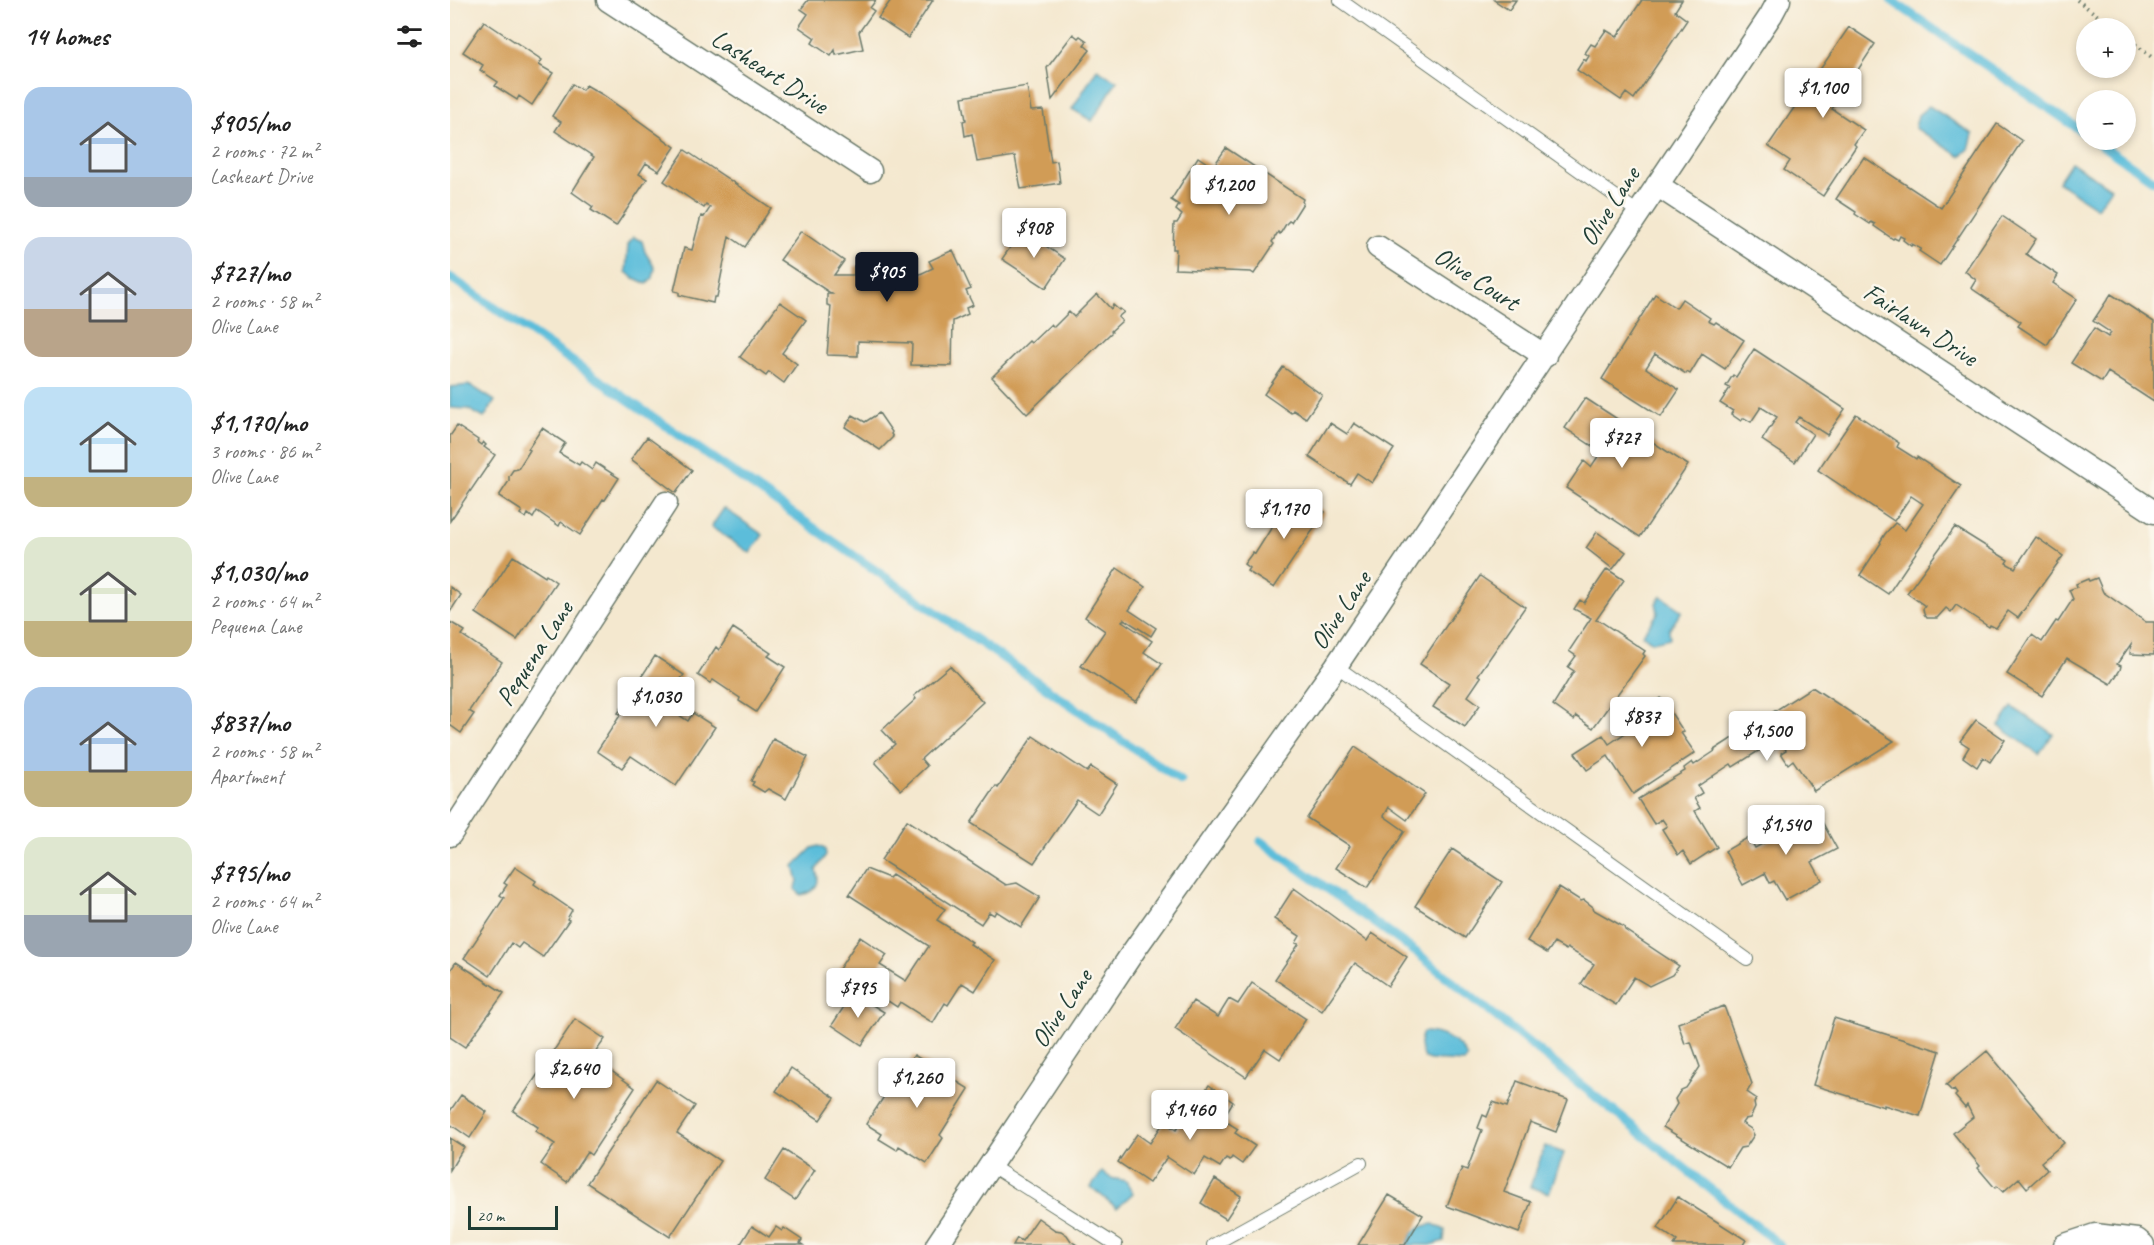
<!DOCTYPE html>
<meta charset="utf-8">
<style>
:root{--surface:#fff;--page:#f6f6f6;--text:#222;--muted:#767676;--accent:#111827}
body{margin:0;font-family:Caveat,sans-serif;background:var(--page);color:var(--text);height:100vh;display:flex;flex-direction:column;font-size:22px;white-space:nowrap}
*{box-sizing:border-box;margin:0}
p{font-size:20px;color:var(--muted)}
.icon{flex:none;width:33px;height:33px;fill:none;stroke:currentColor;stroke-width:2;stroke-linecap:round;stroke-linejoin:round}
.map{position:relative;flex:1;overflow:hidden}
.drawer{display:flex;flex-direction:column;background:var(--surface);width:450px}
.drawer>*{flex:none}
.controls{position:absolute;left:1626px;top:18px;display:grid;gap:12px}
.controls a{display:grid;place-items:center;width:60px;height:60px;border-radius:50%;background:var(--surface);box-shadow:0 3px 9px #0003;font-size:30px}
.scale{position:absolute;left:18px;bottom:15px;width:90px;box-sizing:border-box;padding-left:6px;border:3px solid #1f3d34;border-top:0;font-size:16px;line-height:21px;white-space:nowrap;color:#1f3d34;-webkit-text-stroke:4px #fbf7ec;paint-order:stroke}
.price{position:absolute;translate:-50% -51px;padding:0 14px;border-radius:6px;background:#fff;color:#222;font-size:20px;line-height:39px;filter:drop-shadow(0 2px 3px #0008)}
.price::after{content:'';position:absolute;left:50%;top:36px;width:18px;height:14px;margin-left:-9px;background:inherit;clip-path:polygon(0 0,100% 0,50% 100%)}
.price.selected{background:var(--accent);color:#fff}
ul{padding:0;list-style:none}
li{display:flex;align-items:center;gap:18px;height:150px;padding:0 24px}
li span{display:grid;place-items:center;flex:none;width:168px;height:120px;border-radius:18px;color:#555}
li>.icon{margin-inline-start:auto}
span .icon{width:72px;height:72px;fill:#fffc;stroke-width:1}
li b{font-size:26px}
h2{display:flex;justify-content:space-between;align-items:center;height:72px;padding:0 24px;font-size:26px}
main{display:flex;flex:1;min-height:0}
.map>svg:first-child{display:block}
.water{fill:#5bbdda;stroke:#3d7d87;stroke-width:1.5}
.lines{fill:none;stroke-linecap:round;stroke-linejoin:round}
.stream{stroke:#5bbdda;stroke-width:9}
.building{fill:#d19c57}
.service-casing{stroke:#6a796a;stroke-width:14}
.minor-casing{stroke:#6a796a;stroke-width:25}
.path{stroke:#6a796a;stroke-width:4;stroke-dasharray:1.5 4.5;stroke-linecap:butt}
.service{stroke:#fff;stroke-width:12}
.minor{stroke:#fff;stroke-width:22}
.labels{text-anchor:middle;stroke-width:5;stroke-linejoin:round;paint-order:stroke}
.street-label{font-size:26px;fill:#1f3d34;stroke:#fbf7ec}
</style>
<main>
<section class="drawer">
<h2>14 homes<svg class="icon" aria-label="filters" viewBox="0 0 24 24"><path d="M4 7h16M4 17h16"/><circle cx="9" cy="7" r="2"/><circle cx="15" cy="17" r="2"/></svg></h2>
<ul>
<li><span style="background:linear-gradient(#a9c7e8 75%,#9aa5b1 0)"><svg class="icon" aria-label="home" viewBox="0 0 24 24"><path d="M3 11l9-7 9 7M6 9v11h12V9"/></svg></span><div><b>$905/mo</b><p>2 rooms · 72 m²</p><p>Lasheart Drive</p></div></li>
<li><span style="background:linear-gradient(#c9d6e8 60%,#b9a48a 0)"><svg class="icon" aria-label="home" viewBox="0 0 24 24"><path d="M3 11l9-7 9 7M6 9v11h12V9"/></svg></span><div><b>$727/mo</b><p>2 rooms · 58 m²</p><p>Olive Lane</p></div></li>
<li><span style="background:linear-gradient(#bfe0f5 75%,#c2b280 0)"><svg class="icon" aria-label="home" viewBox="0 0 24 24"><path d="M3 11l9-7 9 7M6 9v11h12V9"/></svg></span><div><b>$1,170/mo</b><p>3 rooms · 86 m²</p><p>Olive Lane</p></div></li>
<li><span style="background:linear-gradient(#dfe7d0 70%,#c2b280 0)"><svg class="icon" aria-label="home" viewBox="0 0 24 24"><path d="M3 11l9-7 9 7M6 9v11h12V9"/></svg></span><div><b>$1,030/mo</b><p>2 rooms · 64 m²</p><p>Pequena Lane</p></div></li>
<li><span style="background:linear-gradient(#a9c7e8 70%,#c2b280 0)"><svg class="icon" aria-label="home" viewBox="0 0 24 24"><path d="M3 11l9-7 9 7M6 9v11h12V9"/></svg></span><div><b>$837/mo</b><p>2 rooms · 58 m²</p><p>Apartment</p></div></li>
<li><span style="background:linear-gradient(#dfe7d0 65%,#9aa5b1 0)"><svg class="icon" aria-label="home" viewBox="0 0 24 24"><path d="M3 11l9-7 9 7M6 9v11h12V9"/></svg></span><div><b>$795/mo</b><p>2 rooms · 64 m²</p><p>Olive Lane</p></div></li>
</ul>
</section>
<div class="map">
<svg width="1704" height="1245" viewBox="0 0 1704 1245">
<rect width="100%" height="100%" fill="#fbf7ec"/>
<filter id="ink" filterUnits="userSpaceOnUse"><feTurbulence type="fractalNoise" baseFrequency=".0167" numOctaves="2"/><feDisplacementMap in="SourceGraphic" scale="12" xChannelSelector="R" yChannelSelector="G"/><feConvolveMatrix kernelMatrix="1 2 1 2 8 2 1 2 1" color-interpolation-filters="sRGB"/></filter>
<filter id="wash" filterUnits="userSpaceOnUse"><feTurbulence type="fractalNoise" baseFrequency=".008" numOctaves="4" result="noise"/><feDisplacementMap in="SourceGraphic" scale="24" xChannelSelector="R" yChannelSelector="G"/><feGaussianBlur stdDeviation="1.35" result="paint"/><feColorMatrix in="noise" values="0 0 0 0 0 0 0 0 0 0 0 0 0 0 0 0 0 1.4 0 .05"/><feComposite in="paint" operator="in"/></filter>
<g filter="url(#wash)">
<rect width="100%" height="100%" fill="#f4e8cf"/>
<path class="water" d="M647 69 667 81 642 121 622 109Z
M1479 106 1523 134 1519 149 1510 156 1465 128 1468 115Z
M1621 162 1661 188 1647 208 1608 182Z
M183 237 192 241 195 252 205 268 203 278 197 284 184 278 176 272 178 245Z
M20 385 45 401 34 418 18 409 0 408V387Z
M274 508 313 535 300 553 261 527Z
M1211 596 1232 611 1219 630 1220 638 1203 642 1192 635 1208 613 1206 603Z
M1562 707 1603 734 1589 754 1549 726Z
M368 846 375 849 376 855 366 870C371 883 366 892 351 895L345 889 348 881 344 866 362 848Z
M973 1032C989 1031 1012 1042 1017 1058L1014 1062 980 1060 974 1058C969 1048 969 1042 973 1032Z
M1095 1146 1114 1153 1099 1193 1080 1187Z
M652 1172 661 1178 676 1181 683 1193 667 1208 641 1187Z
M983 1224 995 1230 994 1241 980 1245H957C962 1231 969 1226 983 1224Z"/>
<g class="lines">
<path class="stream" d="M1441 0 1636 134
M1644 140 1704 181
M0 277 731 781
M811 841 967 953 1330 1245"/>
</g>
<g id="blocks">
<path class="building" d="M358 0H426L420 8 424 11 409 32 413 49 386 55 385 50 381 56 362 43 365 38 349 27 358 14 351 9Z
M441 0H483L458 38 428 18Z
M1044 0H1066L1059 10Z
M1192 0H1232L1225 11 1237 20 1184 99 1176 93 1171 100 1127 70 1134 59 1136 61 1139 56 1135 53 1141 44 1145 46 1156 30 1167 37Z
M34 21 92 60 89 65 103 73 82 105 69 96 67 100 45 86 48 82 30 70 33 65 13 52Z
M1399 27 1425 44 1382 109 1414 130 1404 144 1406 146 1373 196 1334 170 1340 161 1318 146Z
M623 34 628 38 630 36 637 41 634 45 640 50 602 100 597 68Z
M122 84 132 90 136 85 153 95 225 147 209 171 196 163 189 174 197 179 166 226 141 210 143 207 122 192 144 157 105 131 111 122 102 116Z
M577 86 581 111 593 110 601 162 607 161 610 183 571 189 565 156 527 162 522 134 515 136 513 121 516 120 512 97Z
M1547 124 1572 141 1490 265 1469 251 1471 249 1462 244 1461 246 1453 240 1454 238 1450 236 1448 240 1444 238 1443 239 1424 226 1425 224 1421 222 1420 224 1405 214 1406 212 1386 199 1414 157 1491 208Z
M776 148 853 199 852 202 853 203 841 222 839 221 836 224 830 234 828 232 822 242 824 244 804 274 801 272 725 269 726 249H723L724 223H727L732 215 726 210 729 205 721 200 748 157 763 167Z
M235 150 321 208 295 247 279 236 267 297H264L263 303 229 295V292L224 291 234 248 242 250 251 216 254 217 260 208 256 205 254 208 214 181Z
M1552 216 1586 239 1576 254 1608 275 1603 283 1627 299 1597 345 1568 326 1571 322 1521 288 1526 280 1515 271Z
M572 230 615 259 596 288 552 259Z
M351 231 394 261 384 275H404V266L434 267 433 276 464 277 483 268 479 261 503 250 521 289 516 291 523 305 516 308 518 314 503 321 502 366 461 365 462 343 408 341V356L377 355 381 306 377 305V294H382L330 260Z
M647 294 661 309 663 305 669 310 670 309 674 312 668 317 672 321 661 331 662 332 577 414 542 377 579 341 581 343 601 324 604 327 619 312 624 317Z
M1205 294 1226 308 1232 299 1260 318 1258 321 1264 324 1266 322 1294 340 1275 369 1252 354 1240 374 1237 372 1236 374 1205 354 1196 368 1229 390 1211 417 1152 379Z
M1661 294 1704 322V402L1658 372 1652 382 1621 363 1644 328 1658 337 1661 333 1643 321Z
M330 302 356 320 332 353 347 364 334 383 319 372 316 376 290 357Z
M1304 349 1395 409 1377 435 1349 417 1345 422 1363 434 1345 462 1312 440 1327 417 1311 407 1301 422 1294 418 1291 421 1281 414 1283 411 1270 403 1280 388 1276 386 1283 375 1286 377Z
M833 367 872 395 856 418 843 410 841 413 814 394Z
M1135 398 1238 465 1190 537 1116 488 1134 461 1141 467 1151 452 1115 428Z
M429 413 442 432 441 434 443 437 430 450 395 427 403 415 415 422Z
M1406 414 1449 443 1447 447 1466 459 1467 457 1511 486 1438 594 1410 575 1431 543 1430 542 1435 534 1445 523 1455 530 1473 504 1461 496 1444 521 1368 470Z
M880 423 897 434 904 423 944 449 922 483 907 473 900 484 859 457Z
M7 426 28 440 27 442 31 445 33 442 36 445 34 447 45 455 0 521V436Z
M92 428 115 443 109 453 129 465 131 462 142 470 146 463 169 478 155 500 153 499 130 535 111 522 109 526 87 511 83 518 78 514 76 518 70 514 72 511 49 496 59 481V476L63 470 68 469 80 450 78 449Z
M197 437 242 470 226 493 181 459Z
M847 493 875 512 824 588 797 571 799 568 794 564 803 552 805 554 842 495 844 496Z
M1505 527 1558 560 1556 563 1565 568 1586 537 1613 556 1568 618 1558 611 1546 628 1540 625 1539 627 1506 605 1501 612 1496 608 1487 618H1477L1474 614 1473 609 1475 606 1457 593Z
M1147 532 1176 552 1163 569 1136 548Z
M63 556 95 577 96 575 106 582 67 640 26 613Z
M667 568 695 587 679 610 706 628 701 636 674 619 672 621 702 641 694 652 712 664 686 702 631 666 655 631 635 617Z
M1157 569 1174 580 1146 620 1150 621 1195 651 1193 654 1195 656 1143 728 1126 716 1124 720 1103 705 1124 671 1118 667 1126 656 1119 651 1141 618 1124 609 1130 600 1134 603Z
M1030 576 1075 607 1028 675 1031 677 1018 696 1030 705 1015 727 983 707 999 683 970 664Z
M1647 578 1653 592 1696 622H1704V655L1680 654 1681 644 1667 664 1671 666 1670 670 1661 684 1617 658 1592 696 1557 674 1582 635 1592 642 1606 621 1608 622 1623 599 1619 590 1627 587 1626 584 1638 579 1639 581Z
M0 587 11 595 0 612Z
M0 622 15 631 12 635 52 662 19 711 24 714 11 733 0 725Z
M283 628 321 653 318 656 335 667 306 712 289 701 290 698 263 680 260 683 248 675 266 647 269 650Z
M205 656 234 675 211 703 238 721 243 713 265 727 226 786 181 756 172 768 147 751 171 714 168 713Z
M500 666 533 702 471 759 477 766 451 790 425 762 445 744 432 730 466 699 464 696Z
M1362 687 1444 741 1364 791 1343 760 1338 764 1331 753 1336 750 1329 738 1283 767 1281 764 1248 786 1252 793 1244 798 1250 808 1245 811 1267 847 1241 864 1233 851 1228 855 1212 829 1217 826 1212 819 1204 824 1188 799 1235 771 1234 768 1242 762 1244 765 1265 751 1264 750Z
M1211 698 1234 732 1231 733 1245 753 1183 794 1158 756 1137 770 1125 753 1153 735 1159 744 1181 729 1178 725 1200 710 1198 707Z
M1526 720 1555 740 1540 762 1533 757 1527 767 1513 757 1519 747 1510 741Z
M583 736 637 772 641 767 667 784 648 814 627 800 584 863 521 823 546 786 548 788Z
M323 739 358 757 336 799 318 789 314 792 302 785 304 782 301 781Z
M905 747 975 794 957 820 939 807 934 816 955 831 917 888 886 868 900 846 857 818Z
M1364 807 1387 849 1362 862 1372 880 1335 900 1324 881 1320 883 1315 873 1293 885 1275 851 1299 837 1305 848 1345 826 1341 820Z
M457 820 556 885 567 883 590 897 571 927 546 911 544 915 539 912 531 924 431 860Z
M1002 849 1052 882 1015 938 965 906Z
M65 867 86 881 84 884 122 910 117 919 119 920 93 957 72 943 68 948 61 943 40 976 14 958 54 898 50 895 57 885 54 883Z
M416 869 439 878 442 875 495 909 487 920 522 942 520 944 545 960 525 991 512 983 498 1005 495 1003 483 1023 450 1002 447 1007 389 969 410 937 437 955 430 965 456 981 479 946 399 895Z
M1109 887 1131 901 1134 900 1143 907 1144 910 1174 927 1175 930 1229 966 1222 975 1199 986 1184 977 1166 1005 1131 984 1144 964 1117 948 1116 950 1104 943 1097 953 1077 941Z
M844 888 917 941 922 933 957 957 938 986 905 963 872 1011 825 979 849 944 846 943 850 936 824 919Z
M6 962 54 993 15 1047 0 1037V971Z
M802 983 856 1019 830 1059 815 1049 796 1077 725 1029 743 1001 768 1017 779 999 788 1004Z
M403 993 434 1012 412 1045 382 1025Z
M1274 1006 1302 1084 1297 1092 1307 1099 1304 1103 1305 1108 1300 1118 1295 1119 1292 1123 1301 1129 1304 1135 1296 1147 1290 1148 1278 1167 1213 1127 1227 1104 1225 1099 1231 1090 1236 1088 1250 1067 1241 1042 1235 1044 1228 1023Z
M1384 1018 1490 1051 1470 1116 1434 1105V1107L1363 1085Z
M125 1019 155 1039 142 1057 185 1088 141 1155 137 1152 117 1182 91 1164 105 1144 85 1131 88 1127 63 1111Z
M1537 1051 1614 1143 1591 1162 1597 1170 1577 1188 1569 1178 1553 1192 1547 1186 1545 1188 1528 1168 1530 1166 1503 1133 1523 1117 1517 1105 1515 1108 1505 1096 1507 1094 1504 1090 1502 1091 1496 1085Z
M464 1055 519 1089 490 1135 493 1138 477 1163 449 1146 447 1150 429 1139 432 1134 416 1124 452 1069 454 1070Z
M341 1068 385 1098 370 1120 326 1091Z
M206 1080 245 1106 227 1133 270 1161 220 1237 137 1183Z
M1067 1081 1118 1100 1106 1132 1080 1122 1054 1192 1081 1202 1069 1233 997 1206 1012 1168 1017 1170 1032 1130 1028 1128 1033 1115 1037 1117 1043 1102 1057 1107Z
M759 1085 783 1102 772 1119 788 1129 785 1133 805 1146 792 1164 782 1157 780 1160 776 1158 770 1167 755 1158 744 1175 717 1157 699 1183 668 1162 687 1134 700 1143 714 1122 726 1130 738 1112 743 1115 753 1101 750 1098Z
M11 1095 37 1112 20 1138 0 1124V1111Z
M0 1138 14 1147 0 1170Z
M334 1150 365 1170 345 1200 315 1180Z
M765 1179 791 1196 776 1219 751 1203Z
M939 1195 973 1215 955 1245H908Z
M1228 1197 1296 1240 1293 1245H1224L1227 1241 1208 1228Z
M588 1218 605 1230 611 1231 617 1235 621 1241 627 1245H563L567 1238 572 1241Z
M302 1226 319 1237 326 1227 332 1231 334 1228 352 1240 350 1243 353 1245H290Z"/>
</g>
</g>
<g filter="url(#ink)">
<use href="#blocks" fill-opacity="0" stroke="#6a796a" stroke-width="1.5"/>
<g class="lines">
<g class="service-casing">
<path id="service" d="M890 0 1189 213
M886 666 1297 959
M540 1165 666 1245
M763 1245 911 1163"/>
</g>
<g class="minor-casing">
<path id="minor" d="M158 0 420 171
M1207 185 1704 512
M928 247 1095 356
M0 835 216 503
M487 1245 685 949 886 666 1321 15 1329 0
M1615 1245 1645 1235 1687 1240 1693 1245"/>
</g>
<path class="path" d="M1627 0 1664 28
M1676 37 1704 59"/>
<use href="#service" class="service"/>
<use href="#minor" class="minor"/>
</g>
</g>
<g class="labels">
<g class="street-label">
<text transform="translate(320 71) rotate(33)" y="9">Lasheart Drive</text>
<text transform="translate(1159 206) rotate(-57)" y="9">Olive Lane</text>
<text transform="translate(1027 278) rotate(33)" y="9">Olive Court</text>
<text transform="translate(1471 324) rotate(33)" y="9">Fairlawn Drive</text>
<text transform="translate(890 610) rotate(-56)" y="9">Olive Lane</text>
<text transform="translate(84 653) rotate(-57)" y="9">Pequena Lane</text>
<text transform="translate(611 1008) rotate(-56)" y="9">Olive Lane</text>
</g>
</g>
</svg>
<div class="controls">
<a>+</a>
<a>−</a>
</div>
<div class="scale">20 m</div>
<b class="price" style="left:1373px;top:119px">$1,100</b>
<b class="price" style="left:779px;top:216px">$1,200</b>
<b class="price" style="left:584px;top:259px">$908</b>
<b class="price selected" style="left:437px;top:303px">$905</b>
<b class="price" style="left:1172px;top:469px">$727</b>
<b class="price" style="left:834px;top:540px">$1,170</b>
<b class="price" style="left:206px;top:728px">$1,030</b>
<b class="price" style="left:1192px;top:748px">$837</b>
<b class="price" style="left:1317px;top:762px">$1,500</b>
<b class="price" style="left:1336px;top:856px">$1,540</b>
<b class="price" style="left:408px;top:1019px">$795</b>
<b class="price" style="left:124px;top:1100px">$2,640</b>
<b class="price" style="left:467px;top:1109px">$1,260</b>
<b class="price" style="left:740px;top:1141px">$1,460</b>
</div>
</main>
